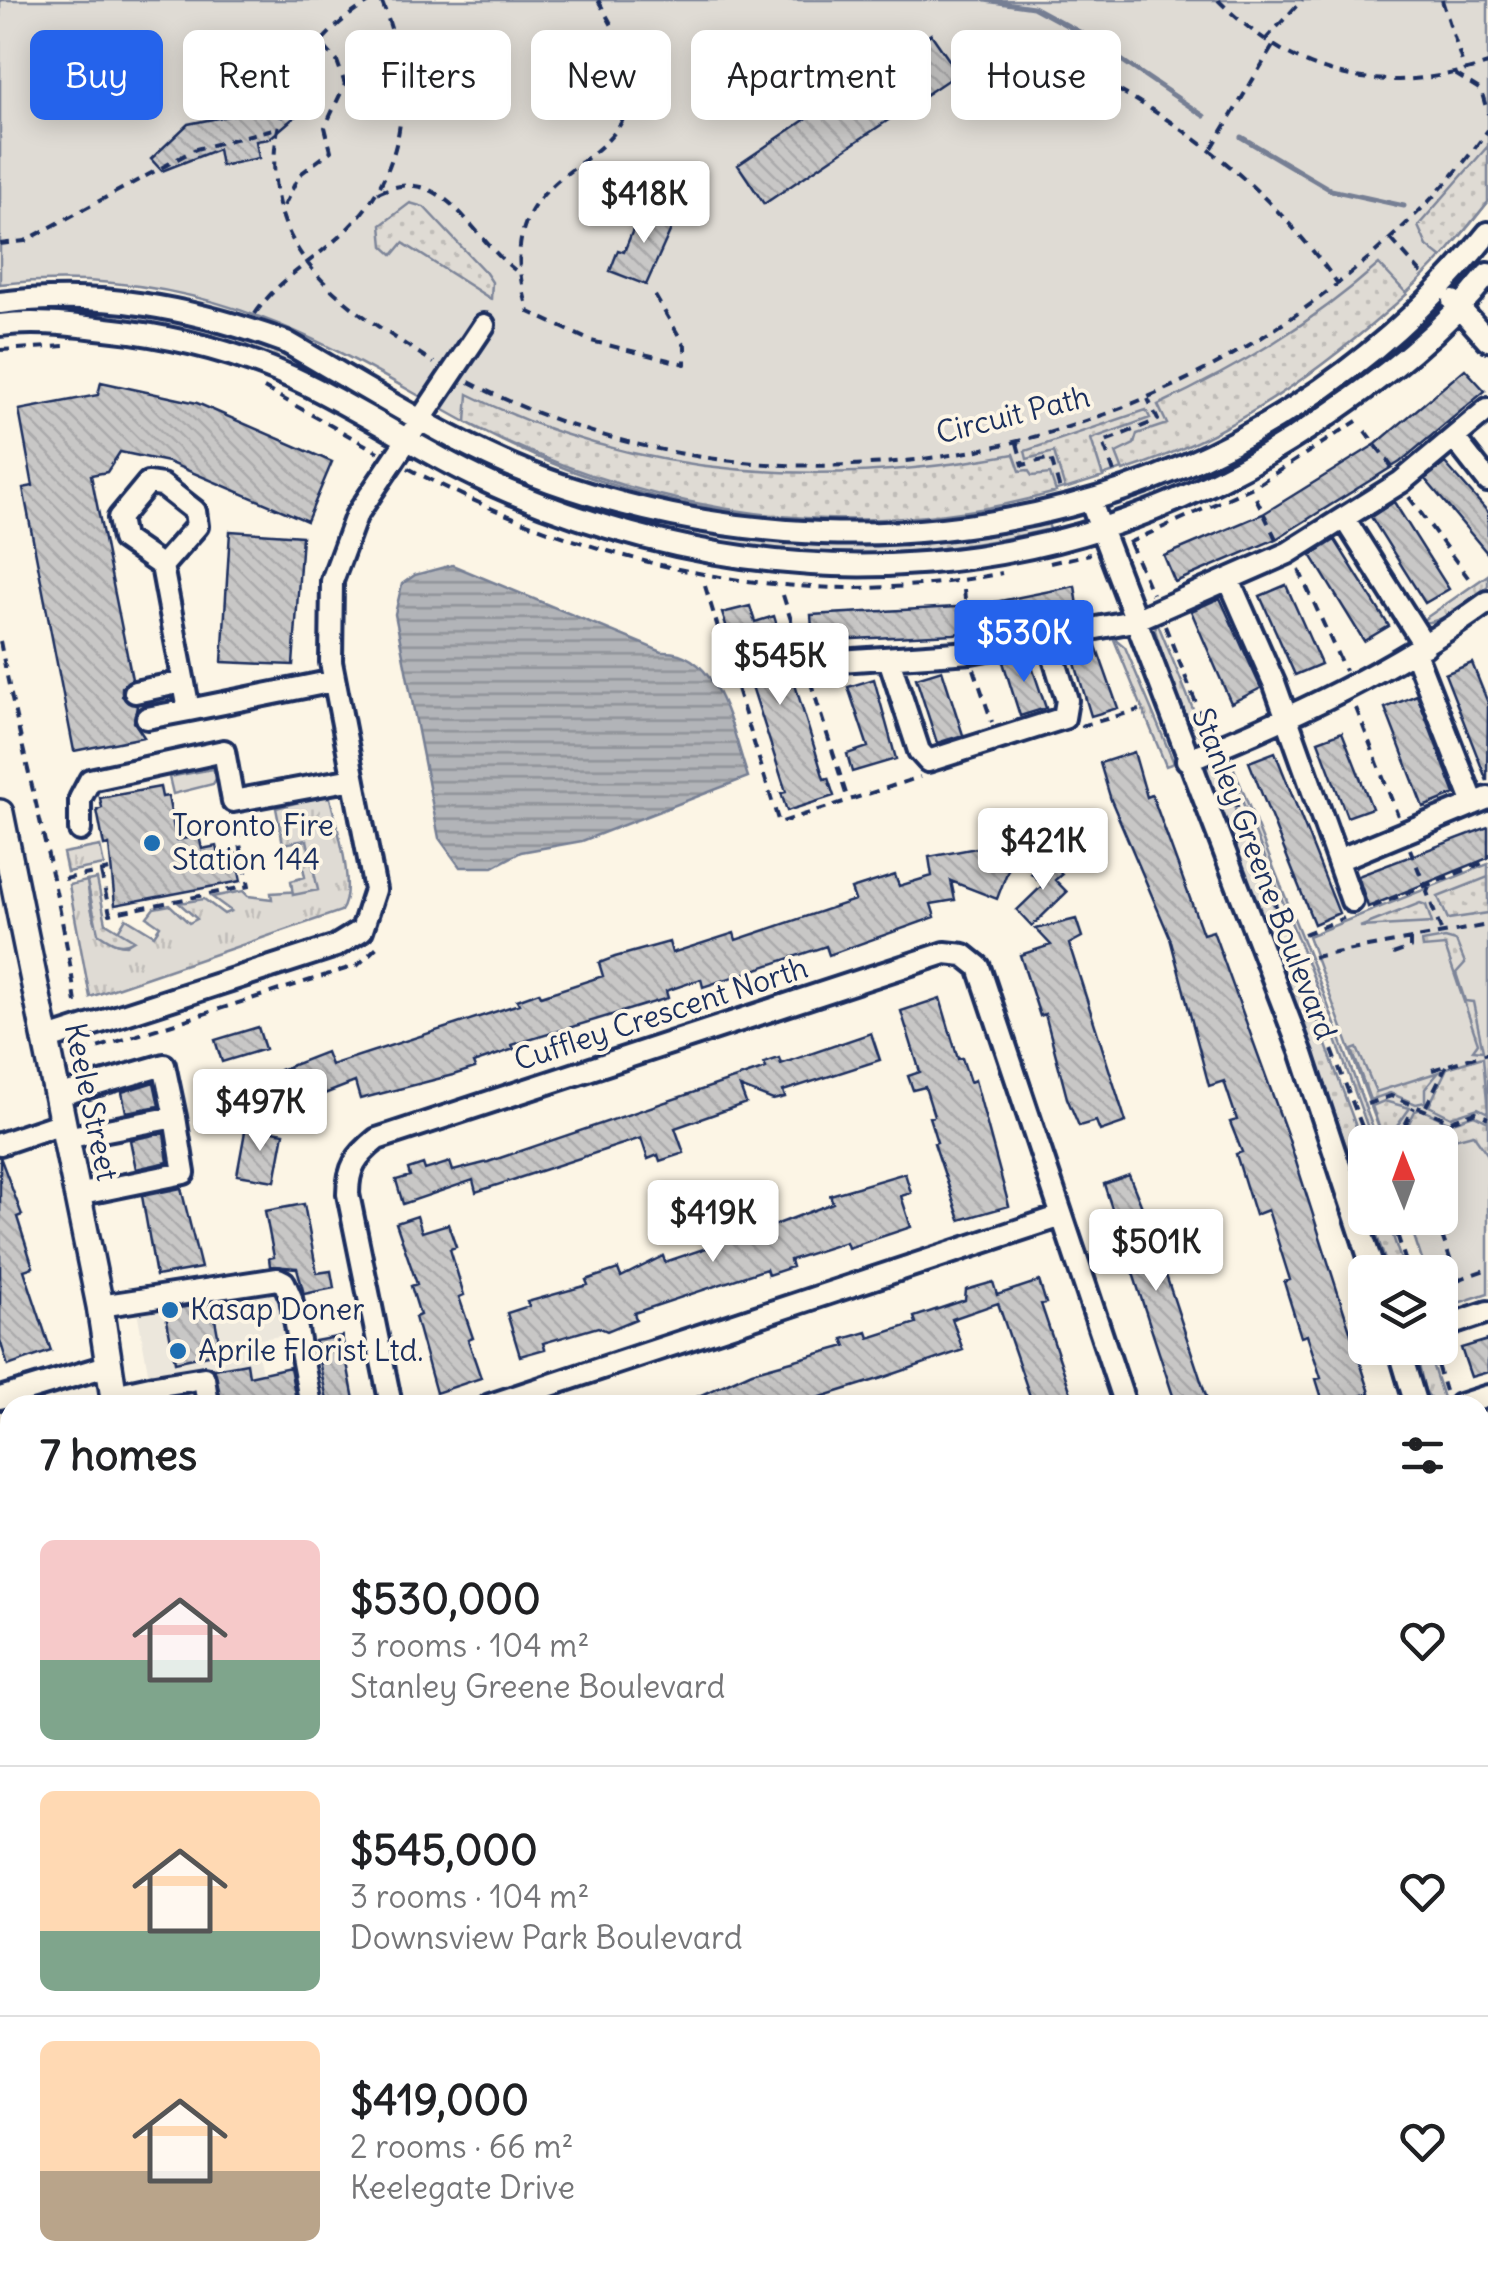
<!DOCTYPE html>
<meta charset="utf-8">
<style>
:root{--surface:#fff;--page:#f2f2f2;--text:#202124;--muted:#757577;--line:#e0e0e0;--accent:#2563eb}
body{margin:0;font-family:Delius,sans-serif;background:var(--page);color:var(--text);height:100vh;display:flex;flex-direction:column;font-size:38px;white-space:nowrap}
*{box-sizing:border-box;margin:0}
p{font-size:32px;color:var(--muted)}
.icon{flex:none;width:55px;height:55px;fill:none;stroke:currentColor;stroke-width:2;stroke-linecap:round;stroke-linejoin:round}
.map{position:relative;flex:1;overflow:hidden}
.panel{position:absolute;left:0px;top:1395px;width:1490px;height:892px;display:flex;flex-direction:column;background:var(--surface);border-radius:30px 30px 0 0;box-shadow:0 5px 25px #0003}
.panel>*{flex:none}
.guide{position:absolute;left:30px;top:30px;width:1430px;height:90px;display:flex;gap:20px}
.needle{width:65px;rotate:359deg}
.fabs{position:absolute;left:1348px;top:1125px;display:grid;gap:20px}
.fabs a{display:grid;place-items:center;width:110px;height:110px;border-radius:15px;background:var(--surface);box-shadow:0 5px 25px #0003;font-size:50px}
.price{position:absolute;translate:-50% -85px;padding:0 22px;border-radius:10px;background:#fff;color:#222;font-size:32px;line-height:65px;filter:drop-shadow(0 2px 5px #0008)}
.price::after{content:'';position:absolute;left:50%;top:60px;width:30px;height:22px;margin-left:-15px;background:inherit;clip-path:polygon(0 0,100% 0,50% 100%)}
.price.current{background:var(--accent);color:#fff}
ul{padding:0;list-style:none}
li{display:flex;align-items:center;gap:30px;height:250px;padding:0 40px}
li+li{border-top:2px solid var(--line)}
li span{display:grid;place-items:center;flex:none;width:280px;height:200px;border-radius:15px;color:#555}
li>.icon{margin-inline-start:auto}
span .icon{width:120px;height:120px;fill:#fffc;stroke-width:1}
li b{font-size:42px}
h2{display:flex;justify-content:space-between;align-items:center;height:120px;padding:0 40px;font-size:42px}
.pill{padding:0 35px;border-radius:15px;background:var(--surface);box-shadow:0 5px 25px #0003;font-size:35px;line-height:90px}
.pill.current{background:var(--accent);color:#fff}
.map>svg:first-child{display:block}
.built{fill:#ece7dc}
.grass{fill:url(#grass-tufts);stroke:#7d8599;stroke-width:2.5}
.park{fill:#dfdbd4;stroke:#7d8599;stroke-width:2.5}
.garden{fill:url(#garden-dots);stroke:#7d8599;stroke-width:2.5}
.water{fill:url(#water-rules);stroke:#767f94;stroke-width:2.5}
.lines{fill:none;stroke-linecap:round;stroke-linejoin:round}
.stream{stroke:#767f94;stroke-width:5}
.building{fill:url(#building-back-hatch);stroke:#1b2f5e;stroke-width:2.5}
.minor-tunnel{stroke:#cfcdca;stroke-width:20;stroke-dasharray:20 10;stroke-linecap:butt}
.minor-casing{stroke:#1b2f5e;stroke-width:28}
.major-casing{stroke:#1b2f5e;stroke-width:32}
.path{stroke:#1b2f5e;stroke-width:4;stroke-dasharray:10 8;stroke-linecap:butt}
.minor{stroke:#fcf5e5;stroke-width:20}
.major{stroke:#fcf5e5;stroke-width:25}
.poi-dot{fill:#1f6fb2;stroke:#fcf5e5;stroke-width:4}
.labels{text-anchor:middle;stroke-width:8;stroke-linejoin:round;paint-order:stroke}
.street-label{font-size:30px;fill:#1b2f5e;stroke:#fcf5e5}
.poi-label{font-size:30px;fill:#1b2f5e;stroke:#fcf5e5;text-anchor:start}
</style>
<div class="map">
<svg width="1488" height="2286" viewBox="0 0 1488 2286">
<defs>
<pattern id="grass-tufts" width="24" height="20" patternUnits="userSpaceOnUse" patternTransform="scale(2.5)"><rect width="24" height="20" fill="#dfdbd4"/><path d="M3 7l-1-3M5 7V3M7 7l1-3M15 17l-1-3M17 17v-4M19 17l1-3" fill="none" stroke="#bfbcb8"/></pattern>
<pattern id="garden-dots" width="8" height="8" patternUnits="userSpaceOnUse" patternTransform="scale(2.5)"><rect width="8" height="8" fill="#dfdbd4"/><path d="M2 2h.1M6 6h.1" fill="none" stroke="#bfbcb8" stroke-width="1.8" stroke-linecap="round"/></pattern>
<pattern id="water-rules" width="6" height="5" patternUnits="userSpaceOnUse" patternTransform="scale(2.5)"><rect width="6" height="5" fill="#b2b4b8"/><path d="M0 2.5h6" fill="none" stroke="#909399"/></pattern>
<pattern id="building-back-hatch" width="6" height="6" patternUnits="userSpaceOnUse" patternTransform="scale(2.5)"><rect width="6" height="6" fill="#c8c7c6"/><path d="M-1 5l2 2M0 0l6 6M5-1l2 2" fill="none" stroke="#ababac"/></pattern>
</defs>
<rect width="100%" height="100%" fill="#fcf5e5"/>
<filter id="ink" filterUnits="userSpaceOnUse"><feTurbulence type="fractalNoise" baseFrequency=".01" numOctaves="2"/><feDisplacementMap in="SourceGraphic" scale="20" xChannelSelector="R" yChannelSelector="G"/><feConvolveMatrix kernelMatrix="1 2 1 2 8 2 1 2 1" color-interpolation-filters="sRGB"/></filter>
<g filter="url(#ink)">
<path class="built" d="M277 1283 293 1334 255 1340 269 1405H154L136 1305Z
M1488 1808V2286H980L977 2278H1480V1811Z
M321 2278H478L479 2286H322Z"/>
<path class="grass" d="M1488 575V586C1470 599 1442 626 1420 622Z
M1157 622 1204 736 1186 729 1155 630Z
M1113 637 1125 647 1174 763 1166 766Z
M1228 754 1318 978 1378 1142H1373L1314 979 1224 756Z
M1215 759 1286 936 1273 941 1207 780V768Z
M213 769 217 777 213 784 173 794 169 777Z
M322 796 330 798C336 824 357 889 341 911L90 997 69 885 87 881C91 908 92 943 126 945L133 940 118 931 126 918 154 935 160 926 147 917 154 908 170 905 189 923 197 919 179 903 204 899 224 914 231 911 212 897 243 891 248 896 272 899 271 893 317 890 306 840 283 844 276 808Z
M100 846 104 865 67 872 63 853Z
M1427 1348 1444 1401 1432 1400 1425 1391 1417 1357Z"/>
<path class="park" d="M0 0H1488V202C1269 488 871 600 537 457 459 424 389 374 312 339 214 293 108 272 0 284Z
M1488 864V1293L1440 1309V1272H1426L1408 1218H1440V1142H1384L1308 936Z
M1488 1983V2275L1480 2276V1984Z"/>
<path class="garden" d="M1488 146V202L1442 258 1427 246 1418 226Z
M410 203 424 207 486 273 492 282 491 299 403 243 393 255 383 246 381 225Z
M1379 264 1407 294C1324 369 1231 437 1123 471L1116 453 1134 444 1137 434 1167 424 1158 405C1239 367 1311 324 1379 264Z
M60 307C148 312 224 329 305 364L302 372C223 337 147 315 60 314Z
M1411 326 1416 331 1317 411 1228 463 1224 457 1346 381Z
M468 394C640 481 828 488 1014 454L1020 471 1028 470 1032 476 1050 474 1056 492C857 548 648 515 466 422Z
M1146 410 1150 418 1091 439 1103 477 1065 489 1054 452 1027 459 1025 451Z
M520 479C691 547 869 565 1048 523L1050 529C852 576 706 553 517 486Z
M307 840 318 890 293 895 291 881 305 877 298 842Z
M1488 877V913L1448 919 1438 897Z
M97 879 106 923 134 940C120 949 110 941 98 933L87 881Z
M1420 903 1426 905 1432 923 1360 927Z
M1286 936 1365 1151V1199L1273 941Z
M1445 938 1456 941 1465 963 1456 973 1465 1001 1473 1002 1483 1051 1473 1050 1478 1043 1445 946 1423 948 1422 942Z
M1357 1048 1376 1092 1439 1072 1425 1089V1102L1416 1104 1390 1093 1370 1100 1352 1050Z
M1483 1057 1488 1113 1478 1108 1451 1117 1429 1106 1447 1068Z
M1384 1101 1410 1108 1395 1129 1399 1142H1384L1372 1106Z
M1421 1109 1450 1123 1474 1115 1488 1122V1155L1473 1134 1454 1139 1440 1156V1142H1405L1403 1135 1415 1111Z
M1371 1218H1387L1405 1272H1389Z"/>
<path class="water" d="M452 565 662 652C719 649 733 734 748 777L582 841 521 852 493 867H460L439 838 395 614 402 584 415 575Z"/>
<g class="lines">
<path class="stream" d="M985 0 1033 7 1083 34 1204 116
M1241 137 1331 190 1404 206"/>
</g>
<path class="building" d="M931 34 958 73 764 204 738 165Z
M294 95 305 108 269 139 256 141 259 158 221 166 218 149 162 171 151 159 188 124 258 110 260 115Z
M643 205 676 218 646 285 610 271 618 250 624 252Z
M1465 369 1485 391 1400 462 1276 539 1175 582 1164 556 1263 514 1376 444Z
M101 382 197 403 332 462 307 521 168 462 120 452 107 472 91 475 132 679 122 687V696L137 706 134 722 144 737 74 751 23 488 33 486 19 410 98 395Z
M1445 463 1488 512V554L1425 479Z
M1394 502 1449 589 1425 603 1371 517Z
M230 531 302 536 293 665 222 662Z
M1335 540 1389 626 1364 641 1311 555Z
M1286 585 1321 664 1295 675 1260 596Z
M1075 586 1079 612 954 634 813 641 811 615 975 606Z
M1220 598 1261 688 1231 703 1191 611Z
M750 606 755 622 774 616 824 779 828 778 834 796 787 811 781 793 786 792 734 630 728 631 722 613Z
M1095 643 1118 708 1091 716 1071 650Z
M1028 655 1046 708 1020 716 1003 662Z
M1472 663 1488 703 1487 781 1445 674Z
M942 670 963 735 937 743 916 678Z
M874 679 896 759 852 772 847 754 868 747 848 687Z
M1417 695 1455 794 1423 807 1385 708Z
M1342 732 1372 808 1347 817 1318 741Z
M1134 752 1147 797 1152 795 1203 934 1213 931 1288 1137 1370 1393 1349 1400 1350 1405H1324L1316 1379 1321 1378 1307 1335 1301 1337 1284 1282 1290 1280 1268 1210 1255 1215 1236 1154 1242 1152 1230 1122 1237 1120 1224 1081 1209 1086 1170 938 1111 800 1100 763Z
M1275 752 1339 913 1314 924 1249 762Z
M160 787 162 797 168 796 176 840 199 836 202 849 217 846 219 855 235 852 241 881 115 905 109 845 104 846 97 810 102 808 100 798Z
M1488 827V858L1368 907 1358 876Z
M976 848 1011 862 997 899 951 881 955 900 931 904 935 917 829 955 826 946 703 987 701 979 666 991 668 998 512 1045 514 1049 473 1063 475 1068 453 1075 360 1099 355 1082 294 1106 280 1070 326 1052 331 1065 519 1004 517 1000 539 992 541 996 603 976 599 963 615 957 669 942 672 953 734 933 736 940 855 900 851 889 895 875 899 886 932 876 929 857Z
M1046 858 1062 874 1055 880 1067 892 1032 926 1017 910 1043 885 1031 873Z
M1076 919 1082 937 1069 944 1126 1122 1100 1131 1096 1121 1079 1126 1067 1098 1045 1014 1040 1016 1020 955 1051 945 1036 929Z
M940 998 958 1059 962 1058 970 1082 975 1080 1009 1206 960 1220 934 1143 937 1142 929 1117 934 1116 925 1087 913 1090 908 1076 920 1072 901 1011Z
M258 1027 265 1049 222 1062 215 1040Z
M871 1033 880 1060 783 1091 785 1097 773 1100 740 1087 746 1103 675 1128 684 1153 660 1161 658 1155 648 1159 641 1138 476 1192 473 1180 403 1204 396 1180 410 1176 408 1169 423 1164 425 1170 450 1162 453 1171 488 1162 757 1071 766 1068 764 1063 779 1058 781 1064Z
M154 1082 159 1106 126 1112 122 1092Z
M246 1126 284 1133 275 1181 237 1175Z
M164 1133 168 1162 136 1169 130 1140Z
M0 1157 22 1215 17 1217 33 1267 24 1270 51 1351 8 1366 0 1340Z
M905 1173 911 1193 901 1196 911 1227 848 1248 846 1242 790 1260 792 1267 768 1275 766 1269 634 1313 636 1319 607 1331 598 1327 543 1343 545 1349 520 1356 507 1313 529 1306 527 1302 588 1285 586 1280 618 1269 621 1277 663 1256 665 1262 775 1225 833 1203 830 1195Z
M1129 1175 1150 1227 1209 1405H1176L1104 1184Z
M181 1188 201 1268 156 1276 142 1196Z
M304 1204 317 1273 331 1271 334 1288 304 1294 297 1268 270 1266 269 1258 274 1257 265 1211Z
M417 1216 422 1232 448 1224 456 1247 450 1249 464 1295 459 1297 473 1338 468 1340 481 1378 436 1393 415 1317 420 1315 411 1286 417 1284 396 1223Z
M1039 1281 1046 1303 1041 1304 1075 1405H1033L998 1303 952 1319 963 1350 882 1378 795 1405H679L752 1372 846 1346 843 1339 867 1332 869 1338 916 1323 914 1317 965 1300 966 1290 993 1282 997 1295Z
M212 1303 221 1352 175 1362 165 1310Z
M342 1336 355 1405H328L315 1341Z
M1488 1340V1372L1471 1377 1461 1348Z
M247 1363 249 1376 290 1367 297 1405H222L214 1369Z"/>
<g class="lines">
<path class="minor-tunnel" d="M180 1393 183 1405"/>
<g class="minor-casing">
<path id="minor" d="M1453 301 1488 340
M0 303C100 290 192 308 286 342 377 394 467 454 567 487 902 597 1263 512 1488 233
M0 325C35 320 71 325 106 329 175 336 245 354 308 385 377 419 440 463 510 492 787 607 1074 590 1324 418 1384 377 1443 332 1488 274
M1455 439 1488 481
M1090 500 1302 1054 1374 1272
M1344 518 1425 646
M162 566 123 539 119 518 148 483 162 485 195 511 197 526 162 566 189 710 334 681
M1229 580 1275 685 1352 901
M1415 653 1474 804
M889 659 919 751 928 761 1064 718 1067 700 1048 639
M825 662 971 652 1133 621 1288 553 1401 482 1488 409
M135 692 183 682
M147 718 189 710
M1187 760C1294 717 1394 670 1488 602
M80 830V799L90 780 224 751 233 801 353 779
M1338 860 1488 798
M45 1040 336 946 362 930 375 890 331 662 332 581 356 516 484 325
M57 1096 164 1065 175 1117
M65 1138 175 1117 184 1173 77 1195
M0 1144 62 1123
M100 1306 278 1279 284 1282 291 1298 311 1405
M1440 1328 1488 1312
M1399 1348 1416 1405
M114 1395 155 1386
M0 1398 110 1365
M159 1405 155 1386 204 1378 208 1405
M391 1405 348 1194C348 1167 356 1156 377 1139L945 953 964 955 979 967 1125 1405
M490 1405 1062 1216
M1460 1405 1488 1396
M1480 1656 1488 1685
M0 1935 10 1975
M0 2198 10 2195
M694 2278 695 2286
M954 2278 956 2286
M546 2286 554 2278"/>
</g>
<g class="major-casing">
<path id="major" d="M0 813 100 1306 115 1405
M286 2278 288 2286"/>
</g>
<path class="path" d="M373 0C284 48 242 170 303 257 335 303 389 333 434 363
M598 0C612 26 631 55 631 86 629 182 481 160 529 312L591 341 685 364V346L651 289
M1218 0C1298 80 1381 97 1488 64
M1442 0 1465 71
M1265 40 1302 0
M1038 51C1160 103 1260 175 1338 284
M1455 74 1481 90 1488 114
M1212 148 1273 46
M378 193C444 162 469 235 515 270
M284 206 299 175 331 151 325 127 345 84 337 61 320 42
M1391 239 1424 276
M0 244 25 241 196 149 277 128
M255 314C280 277 313 262 344 232 411 169 414 81 381 0
M0 350 65 346
M469 382C759 531 1113 474 1358 267 1405 227 1453 181 1488 130
M264 388 378 452
M1365 431 1392 467
M1017 443 1023 465 1051 458 1060 490
M408 468C590 565 796 615 1002 573
M1114 472 1103 442 1158 420 1148 399
M1409 497 1472 583
M1256 498 1276 539
M1128 543 1255 486 1357 421
M1130 543 1152 594
M1050 563 1090 554
M1299 570 1345 671
M705 586 779 823 920 777
M964 590 969 635
M783 595 848 800
M1165 626 1208 733
M0 641C23 762 59 881 76 1003
M974 669 992 722
M1356 708 1398 816
M1081 726 1139 710
M1221 765 1368 1142
M1410 849 1425 886
M101 872 110 914 249 886 235 821
M64 879 114 869
M1429 887 1427 892 1442 933
M1372 907 1488 861
M1304 934 1344 918
M1393 954 1410 948V939
M1313 957 1488 925
M81 1053 358 965 377 947
M1432 1070 1488 1053
M1367 1104 1391 1096 1451 1121 1476 1112 1488 1118
M1426 1106 1446 1066
M1402 1142 1400 1135 1414 1107
M1488 1157V1158
M1392 1218 1409 1272
M1436 1218 1457 1279
M1440 1286 1488 1269
M1432 1348 1445 1391
M1480 1529 1488 1562
M1074 2286 1098 2278 1101 2286"/>
<use href="#minor" class="minor"/>
<use href="#major" class="major"/>
</g>
</g>
<g class="poi-dot">
<circle cx="152" cy="843" r="10"/>
<circle cx="170" cy="1310" r="10"/>
<circle cx="178" cy="1351" r="10"/>
</g>
<g class="labels">
<g class="street-label">
<text transform="translate(1013 415) rotate(-14)" y="10">Circuit Path</text>
<text transform="translate(1264 874) rotate(69)" y="10">Stanley Greene Boulevard</text>
<text transform="translate(661 1014) rotate(-18)" y="10">Cuffley Crescent North</text>
<text transform="translate(91 1102) rotate(78)" y="10">Keele Street</text>
</g>
<g class="poi-label">
<text x="172" y="836">Toronto Fire<tspan x="172" dy="34">Station 144</tspan></text>
<text x="190" y="1320">Kasap Doner</text>
<text x="198" y="1361">Aprile Florist Ltd.</text>
</g>
</g>
</svg>
<div class="fabs">
<a><svg class="needle" viewBox="-14 -14 28 28"><path d="M0-13l5 13h-10z" fill="#e53935"/><path d="M0 13l5-13h-10z" fill="#757577"/></svg></a>
<a><svg class="icon" aria-label="layers" viewBox="0 0 24 24"><path d="M12 4l9 5-9 5-9-5zM3 14l9 5 9-5"/></svg></a>
</div>
<b class="price" style="left:644px;top:246px">$418K</b>
<b class="price current" style="left:1024px;top:685px">$530K</b>
<b class="price" style="left:780px;top:708px">$545K</b>
<b class="price" style="left:1043px;top:893px">$421K</b>
<b class="price" style="left:260px;top:1154px">$497K</b>
<b class="price" style="left:713px;top:1265px">$419K</b>
<b class="price" style="left:1156px;top:1294px">$501K</b>
<div class="guide">
<a class="pill current">Buy</a>
<a class="pill">Rent</a>
<a class="pill">Filters</a>
<a class="pill">New</a>
<a class="pill">Apartment</a>
<a class="pill">House</a>
</div>
<section class="panel">
<h2>7 homes<svg class="icon" aria-label="filters" viewBox="0 0 24 24"><path d="M4 7h16M4 17h16"/><circle cx="9" cy="7" r="2"/><circle cx="15" cy="17" r="2"/></svg></h2>
<ul>
<li><span style="background:linear-gradient(#f6c9c9 60%,#7fa58c 0)"><svg class="icon" aria-label="home" viewBox="0 0 24 24"><path d="M3 11l9-7 9 7M6 9v11h12V9"/></svg></span><div><b>$530,000</b><p>3 rooms · 104 m²</p><p>Stanley Greene Boulevard</p></div><svg class="icon" aria-label="heart" viewBox="0 0 24 24"><path d="M12 20l-8-8c-3-5 5-10 8-4 3-6 11-1 8 4z"/></svg></li>
<li><span style="background:linear-gradient(#ffd9b3 70%,#7fa58c 0)"><svg class="icon" aria-label="home" viewBox="0 0 24 24"><path d="M3 11l9-7 9 7M6 9v11h12V9"/></svg></span><div><b>$545,000</b><p>3 rooms · 104 m²</p><p>Downsview Park Boulevard</p></div><svg class="icon" aria-label="heart" viewBox="0 0 24 24"><path d="M12 20l-8-8c-3-5 5-10 8-4 3-6 11-1 8 4z"/></svg></li>
<li><span style="background:linear-gradient(#ffd9b3 65%,#b9a48a 0)"><svg class="icon" aria-label="home" viewBox="0 0 24 24"><path d="M3 11l9-7 9 7M6 9v11h12V9"/></svg></span><div><b>$419,000</b><p>2 rooms · 66 m²</p><p>Keelegate Drive</p></div><svg class="icon" aria-label="heart" viewBox="0 0 24 24"><path d="M12 20l-8-8c-3-5 5-10 8-4 3-6 11-1 8 4z"/></svg></li>
</ul>
</section>
</div>
